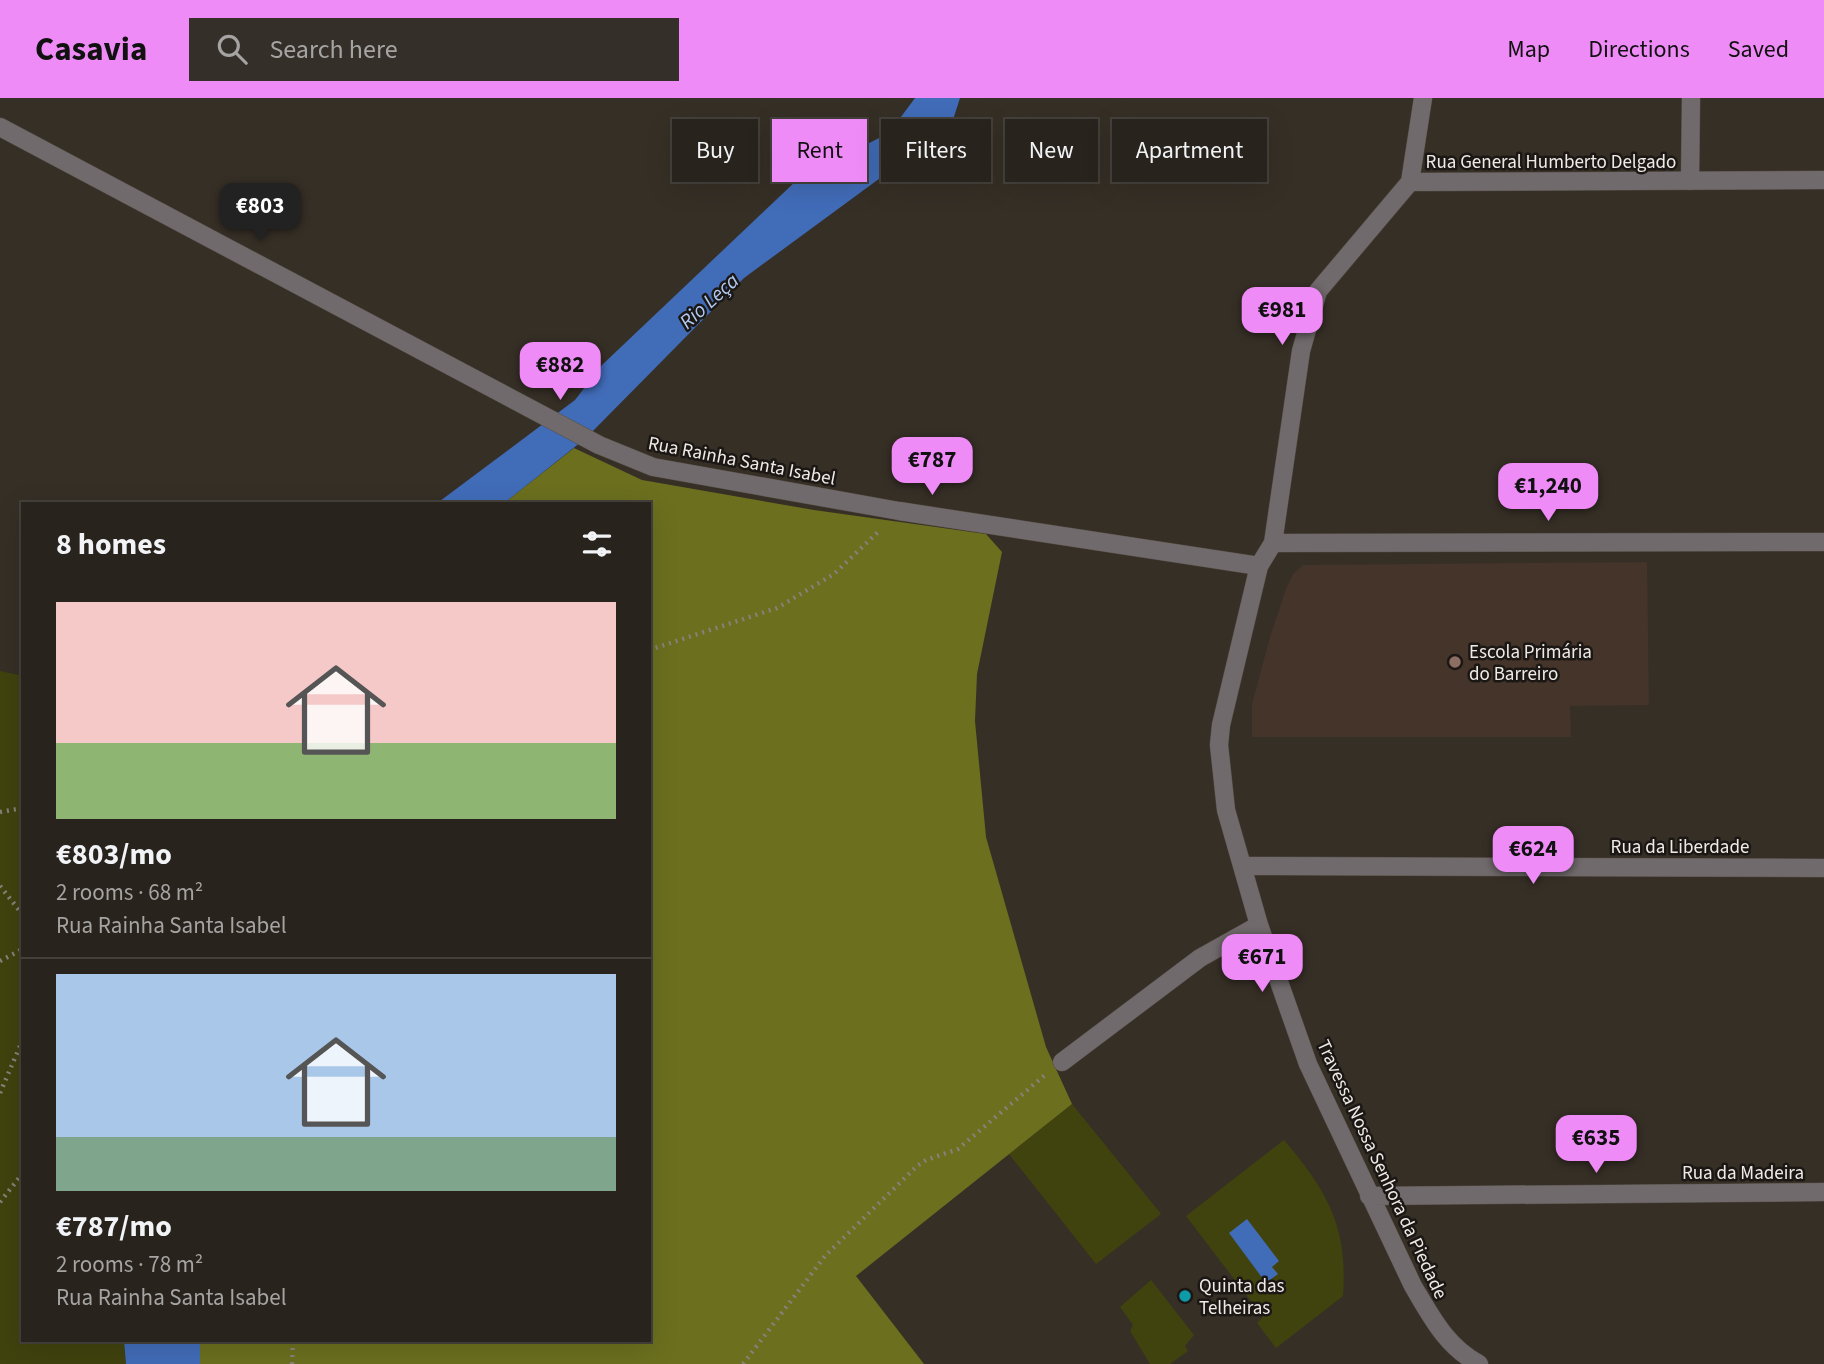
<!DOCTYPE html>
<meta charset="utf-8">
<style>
:root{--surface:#28231c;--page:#342f29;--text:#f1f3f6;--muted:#a5a4a3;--line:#44403b;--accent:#ef8bf7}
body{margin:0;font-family:"Source Sans 3",sans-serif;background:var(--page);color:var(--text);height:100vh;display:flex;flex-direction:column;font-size:26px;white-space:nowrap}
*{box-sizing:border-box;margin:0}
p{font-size:23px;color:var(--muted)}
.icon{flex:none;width:38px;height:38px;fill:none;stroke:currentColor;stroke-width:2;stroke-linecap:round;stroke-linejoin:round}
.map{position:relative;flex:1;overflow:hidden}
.details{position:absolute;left:21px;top:404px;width:630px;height:840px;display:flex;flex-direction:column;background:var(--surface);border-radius:0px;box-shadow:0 7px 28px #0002,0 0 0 2px var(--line)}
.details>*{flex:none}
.hud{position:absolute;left:672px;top:21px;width:665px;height:63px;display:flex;gap:14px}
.price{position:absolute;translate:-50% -60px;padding:0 16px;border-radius:14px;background:var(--accent);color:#111;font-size:23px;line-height:46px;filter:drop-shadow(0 2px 4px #0008)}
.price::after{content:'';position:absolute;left:50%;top:42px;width:21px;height:16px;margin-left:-10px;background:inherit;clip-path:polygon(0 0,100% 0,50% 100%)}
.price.on{background:#222;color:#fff}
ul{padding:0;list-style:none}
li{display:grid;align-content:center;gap:14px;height:371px;padding:0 35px}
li+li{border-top:2px solid var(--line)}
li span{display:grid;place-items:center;height:217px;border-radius:0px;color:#555}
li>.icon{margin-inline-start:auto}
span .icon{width:126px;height:126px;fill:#fffc;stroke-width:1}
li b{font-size:30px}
h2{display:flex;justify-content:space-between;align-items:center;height:84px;padding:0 35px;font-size:30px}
.chip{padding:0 24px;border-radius:0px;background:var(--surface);box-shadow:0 7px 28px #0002,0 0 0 2px var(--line);font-size:24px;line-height:63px}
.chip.on{background:var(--accent);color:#111}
header{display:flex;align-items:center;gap:42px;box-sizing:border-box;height:98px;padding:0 35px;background:var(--accent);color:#111}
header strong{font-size:33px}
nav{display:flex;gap:38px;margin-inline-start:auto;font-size:24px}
.search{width:490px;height:63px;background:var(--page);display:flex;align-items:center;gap:18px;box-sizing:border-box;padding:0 24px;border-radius:0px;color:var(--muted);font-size:26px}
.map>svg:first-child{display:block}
.education{fill:#443429}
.green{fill:#40430e}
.forest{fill:#6b6f1e}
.water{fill:#416cb8}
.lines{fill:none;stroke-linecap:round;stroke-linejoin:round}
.minor-casing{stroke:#544d45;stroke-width:19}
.path{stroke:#88817a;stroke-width:4.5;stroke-dasharray:2 5;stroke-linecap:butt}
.minor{stroke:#716a6c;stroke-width:18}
.education-dot{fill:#8d6e63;stroke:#1b1714;stroke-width:2.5}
.culture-dot{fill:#0f9aa8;stroke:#1b1714;stroke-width:2.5}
.labels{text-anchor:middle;stroke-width:5;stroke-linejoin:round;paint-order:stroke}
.street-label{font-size:19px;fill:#efeae5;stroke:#1b1714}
.poi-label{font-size:19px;fill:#efeae5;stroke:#1b1714;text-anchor:start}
.water-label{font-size:21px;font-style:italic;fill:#b1caf2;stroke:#1b1714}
</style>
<header>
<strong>Casavia</strong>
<div class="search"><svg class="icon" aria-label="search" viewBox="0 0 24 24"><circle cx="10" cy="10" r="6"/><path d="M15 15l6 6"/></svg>Search here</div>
<nav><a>Map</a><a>Directions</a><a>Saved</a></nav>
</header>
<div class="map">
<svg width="1824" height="1266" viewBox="0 0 1824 1266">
<rect width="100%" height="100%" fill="#362f26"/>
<path class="education" d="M1647 464 1649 607 1570 608 1571 639H1252V606L1270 539 1286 491 1293 476 1303 467Z"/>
<path class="green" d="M0 573 23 578V1242L124 1243 126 1266H0Z
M1072 1006 1161 1116 1096 1166 1009 1056Z
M1284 1042C1328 1094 1348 1129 1343 1198L1276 1250 1257 1225 1263 1219 1186 1118Z
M1151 1182 1194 1237 1185 1248 1188 1253 1170 1266H1150L1130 1233 1133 1227 1120 1209Z"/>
<path class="forest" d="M574 350 642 382 814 412 986 436 1002 454 977 576 975 623 986 739 1046 949 1072 1006 856 1178 924 1266H200V1243L649 1242V406H503Z"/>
<path class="water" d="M915 0H960L951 28 744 180 586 340 503 406H436L575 302 602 267 798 81 889 35Z
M1247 1121 1279 1163 1272 1169 1278 1176 1266 1185 1229 1135Z
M124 1243H200V1266H126Z"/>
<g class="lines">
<g class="minor-casing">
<path id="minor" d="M0 29 599 347 653 369 899 413 1259 468
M1690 83 1691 0
M1410 84 1423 0
M1273 445 1824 444
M1242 768 1824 770
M1062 964 1200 860 1259 827
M1369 1098 1824 1094
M1479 1266C1446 1248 1432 1220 1413 1188L1308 966 1259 827 1226 712 1219 647 1221 627 1259 468 1273 445 1301 253 1318 193 1410 84 1824 82"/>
</g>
<path class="path" d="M649 552 777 510 834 476 878 434
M0 714 23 710
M0 788 23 817
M0 863 23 851
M0 995 23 941
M0 1104 23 1075
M292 1266 293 1242
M743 1266 825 1158 917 1068 926 1062 958 1051 1045 977"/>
<use href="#minor" class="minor"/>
</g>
<circle class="education-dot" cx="1455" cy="564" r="7"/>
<circle class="culture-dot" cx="1185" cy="1198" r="7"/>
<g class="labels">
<g class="street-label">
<text x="1551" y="70">Rua General Humberto Delgado</text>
<text transform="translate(742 362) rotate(11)" y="7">Rua Rainha Santa Isabel</text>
<text x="1680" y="755">Rua da Liberdade</text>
<text transform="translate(1383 1071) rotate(65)" y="7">Travessa Nossa Senhora da Piedade</text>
<text x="1743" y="1081">Rua da Madeira</text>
</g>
<g class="poi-label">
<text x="1469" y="560">Escola Primária<tspan x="1469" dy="22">do Barreiro</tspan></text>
<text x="1199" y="1194">Quinta das<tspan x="1199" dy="22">Telheiras</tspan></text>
</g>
<g class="water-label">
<text transform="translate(709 203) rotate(-42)" y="7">Rio Leça</text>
</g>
</g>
</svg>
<b class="price on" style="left:260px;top:145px">€803</b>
<b class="price" style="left:1282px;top:249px">€981</b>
<b class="price" style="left:560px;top:304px">€882</b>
<b class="price" style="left:932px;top:399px">€787</b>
<b class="price" style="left:1548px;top:425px">€1,240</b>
<b class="price" style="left:1533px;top:788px">€624</b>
<b class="price" style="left:1262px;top:896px">€671</b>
<b class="price" style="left:1596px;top:1077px">€635</b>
<div class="hud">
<a class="chip">Buy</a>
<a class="chip on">Rent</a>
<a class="chip">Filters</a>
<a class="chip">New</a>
<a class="chip">Apartment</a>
</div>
<section class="details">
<h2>8 homes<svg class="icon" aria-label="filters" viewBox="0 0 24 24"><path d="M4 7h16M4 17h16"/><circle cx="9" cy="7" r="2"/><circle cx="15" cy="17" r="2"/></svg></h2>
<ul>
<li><span style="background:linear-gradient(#f6c9c9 65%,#8fb573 0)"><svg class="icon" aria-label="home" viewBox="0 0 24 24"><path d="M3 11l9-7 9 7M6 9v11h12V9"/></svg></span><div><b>€803/mo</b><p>2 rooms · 68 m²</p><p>Rua Rainha Santa Isabel</p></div></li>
<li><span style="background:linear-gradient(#a9c7e8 75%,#7fa58c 0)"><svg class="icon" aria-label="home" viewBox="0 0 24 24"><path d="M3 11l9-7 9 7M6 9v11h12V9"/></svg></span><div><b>€787/mo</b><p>2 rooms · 78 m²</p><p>Rua Rainha Santa Isabel</p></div></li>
</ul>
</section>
</div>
